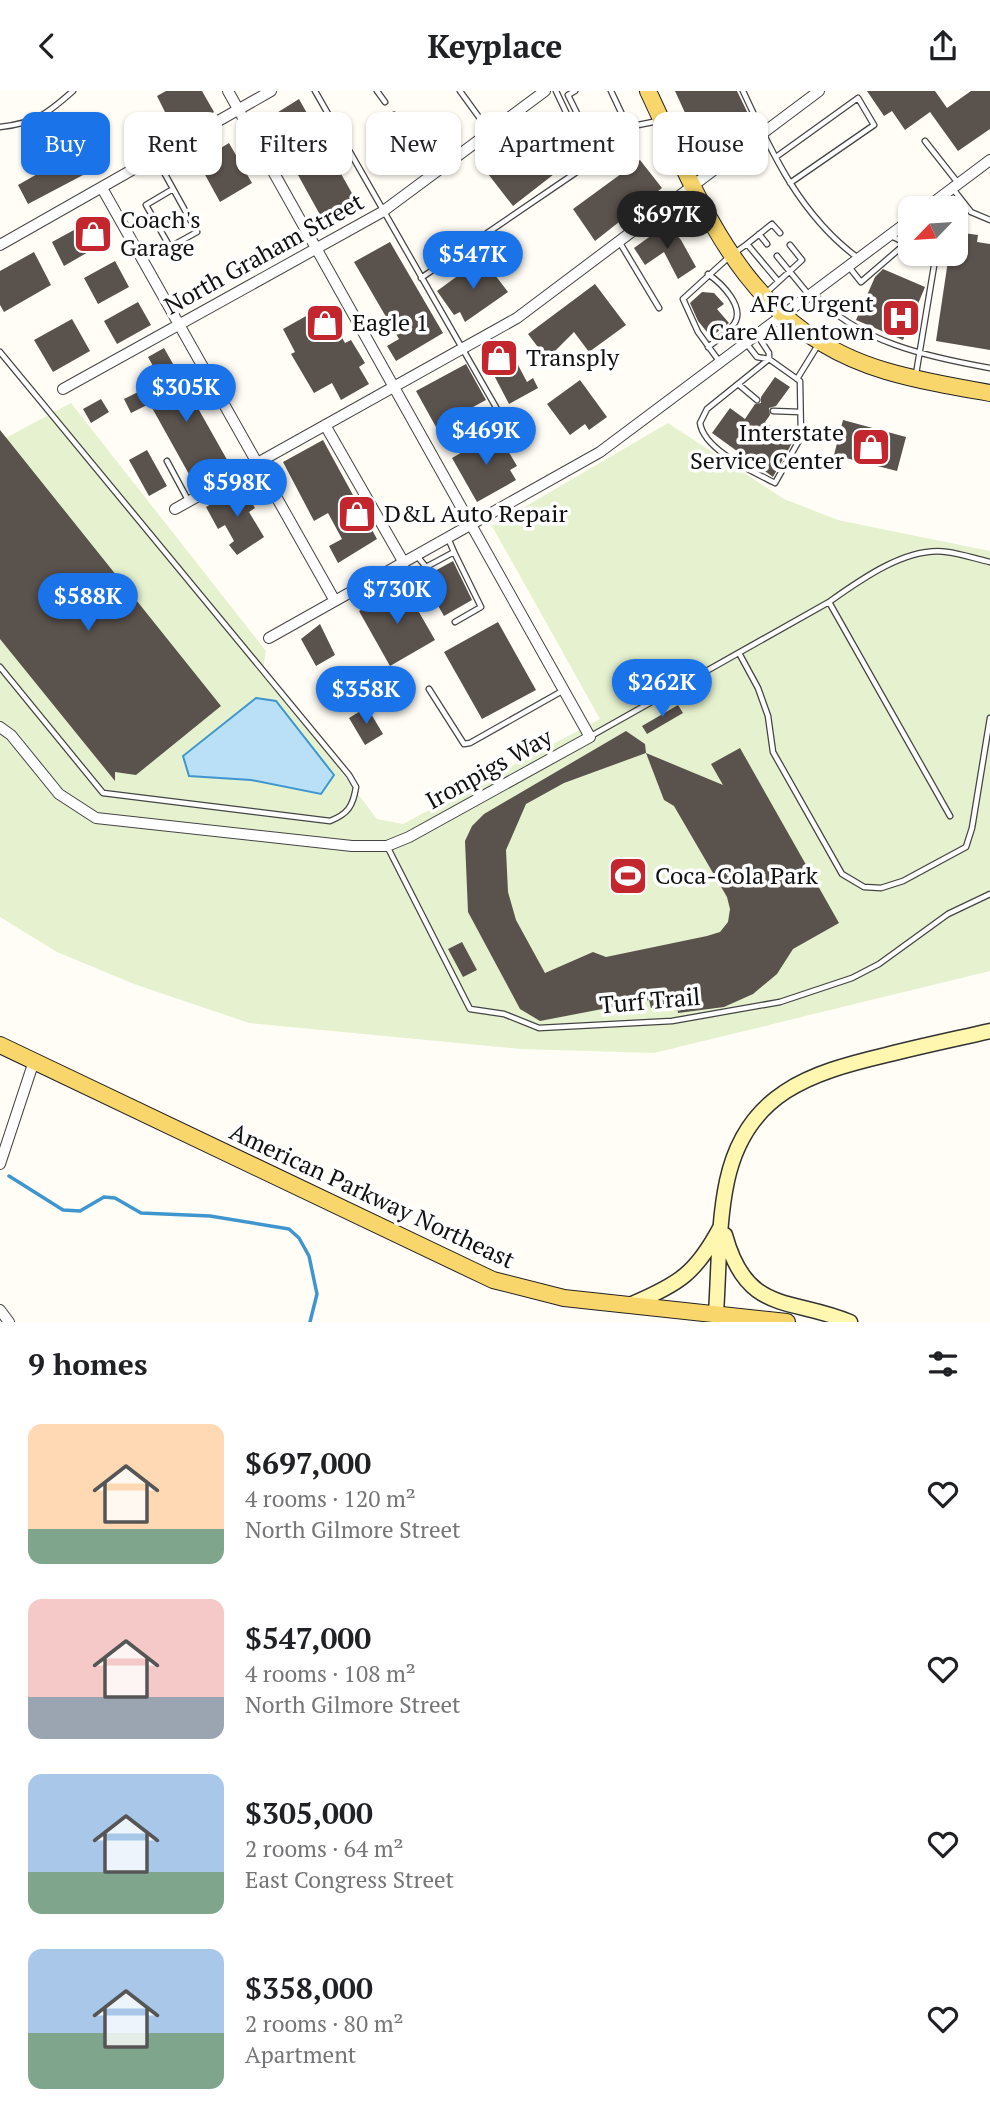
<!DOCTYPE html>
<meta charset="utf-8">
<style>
:root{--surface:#fff;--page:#f6f6f6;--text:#202124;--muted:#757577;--accent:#1a73e8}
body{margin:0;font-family:"PT Serif",serif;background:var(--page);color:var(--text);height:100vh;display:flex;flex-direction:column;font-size:26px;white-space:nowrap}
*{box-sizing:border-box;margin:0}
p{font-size:23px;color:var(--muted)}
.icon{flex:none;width:38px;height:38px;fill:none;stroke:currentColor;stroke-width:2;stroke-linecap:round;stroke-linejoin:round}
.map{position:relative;height:1231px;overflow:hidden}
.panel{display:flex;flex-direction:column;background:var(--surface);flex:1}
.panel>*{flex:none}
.top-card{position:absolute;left:21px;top:21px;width:948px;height:63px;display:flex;gap:14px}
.needle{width:46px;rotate:245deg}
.controls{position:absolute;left:898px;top:105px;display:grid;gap:14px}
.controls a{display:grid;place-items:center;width:70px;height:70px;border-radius:14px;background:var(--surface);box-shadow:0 2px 5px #0004;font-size:35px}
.price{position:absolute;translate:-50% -60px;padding:0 16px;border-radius:24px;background:var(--accent);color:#fff;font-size:23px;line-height:46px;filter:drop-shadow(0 2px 4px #0008)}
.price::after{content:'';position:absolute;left:50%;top:42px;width:21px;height:16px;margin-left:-10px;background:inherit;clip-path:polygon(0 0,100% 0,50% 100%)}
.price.on{background:#222;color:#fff}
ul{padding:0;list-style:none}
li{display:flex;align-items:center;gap:21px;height:175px;padding:0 28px}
li span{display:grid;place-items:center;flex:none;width:196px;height:140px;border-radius:14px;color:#555}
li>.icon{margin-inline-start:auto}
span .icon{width:84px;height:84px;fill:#fffc;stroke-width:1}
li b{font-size:30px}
h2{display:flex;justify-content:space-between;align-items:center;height:84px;padding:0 28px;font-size:30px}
.tag{padding:0 24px;border-radius:14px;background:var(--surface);box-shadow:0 2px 5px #0004;font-size:24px;line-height:63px}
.tag.on{background:var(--accent);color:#fff}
header{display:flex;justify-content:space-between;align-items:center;height:91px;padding:0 28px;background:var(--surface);font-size:32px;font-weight:800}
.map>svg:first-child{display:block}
.pitch{fill:#e6f2cf}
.water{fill:#b9e0f7;stroke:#3f96cf;stroke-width:2}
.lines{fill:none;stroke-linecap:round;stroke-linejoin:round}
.stream{stroke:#3f96cf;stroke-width:3.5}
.building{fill:#5a524d;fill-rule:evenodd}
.lane-casing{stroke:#444;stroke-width:7}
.street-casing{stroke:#444;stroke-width:12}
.secondary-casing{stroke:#333;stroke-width:17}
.primary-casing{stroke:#222;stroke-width:18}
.lane{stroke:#fff;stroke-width:4.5}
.street{stroke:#fff;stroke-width:10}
.secondary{stroke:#fff6b0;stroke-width:14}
.primary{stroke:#f9d66b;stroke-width:16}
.labels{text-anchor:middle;stroke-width:7;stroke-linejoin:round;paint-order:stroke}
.poi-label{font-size:24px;fill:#111;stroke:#fff;text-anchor:start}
.street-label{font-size:24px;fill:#111;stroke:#fff}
</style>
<header><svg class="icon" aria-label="back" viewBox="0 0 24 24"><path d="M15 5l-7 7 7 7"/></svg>Keyplace<svg class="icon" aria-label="share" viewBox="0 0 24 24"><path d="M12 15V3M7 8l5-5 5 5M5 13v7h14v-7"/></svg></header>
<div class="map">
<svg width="990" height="1231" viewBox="0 0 990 1231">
<rect width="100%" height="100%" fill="#fffdf5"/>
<path class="pitch" d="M71 312 266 560 263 578 377 728 403 733 600 628 492 435 668 332 784 408 838 429 990 460V880L654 962 521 958 249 932 134 893 57 861 0 826V350Z"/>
<path class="water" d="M256 607 276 610 334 684 321 703 251 689 189 685 183 665Z"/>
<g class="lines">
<path class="stream" d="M9 1085 63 1119 80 1120 104 1106 115 1107 141 1122 210 1125 289 1138 299 1147 309 1165 317 1203 310 1231"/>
</g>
<path class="building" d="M166 0H202L214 21 200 30 193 24 172 35 157 5Z
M675 0H737L753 33 704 63Z
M867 0H935L947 17 971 0H990V38L958 60 930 21 905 39 892 20 884 25Z
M299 8 358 113 324 131 267 28Z
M525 48 536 62 548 52 567 73 513 115 485 79Z
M229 52 252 92 220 111 198 71Z
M74 62 85 83 28 113 18 94Z
M640 69 662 97 595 150 573 118Z
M96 127 109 149 64 175 52 151Z
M667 133 681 149 696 176 678 188 664 161 645 174 634 157Z
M956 141 978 144 977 151 990 153V259L936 250 949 163H956Z
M390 151 443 242 396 270 387 255 399 248 354 171Z
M34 161 51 194 4 221 0 214V180Z
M482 167 508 201 465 231 460 221 454 224 437 200Z
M115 170 129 196 98 213 84 187Z
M883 178 925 196 903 249 856 229 875 186Z
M595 193 626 234 589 261 574 241 547 268 528 243Z
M702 201 714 202 724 213 717 218 729 232 711 246 698 230 690 212Z
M138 211 151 234 117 253 104 230Z
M324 215 345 252 351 249 365 272 359 276 369 293 341 309 332 292 314 302 291 263 295 261 283 238Z
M72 228 90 260 53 281 34 249Z
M508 255 527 291 533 287 538 297 509 313 485 267Z
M164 257 230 374 195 394 151 315 169 304 148 266Z
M466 273 486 309 436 336 416 300Z
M775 286 790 296 776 315 769 317 770 324 765 331 780 341 783 336 796 345 773 386 712 342 730 317 745 328 755 313 761 312V306Z
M580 289 607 326 589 339 585 333 570 344 547 313Z
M140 300 147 314 131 322 124 308Z
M101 308 109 321 91 332 83 318Z
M843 329 906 346 897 380 834 364Z
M0 339 221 615 136 684 115 681V690L0 548Z
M497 341 517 375 510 379 516 389 477 411 452 367Z
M323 349 377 448 338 472 329 455 342 448 328 422 314 430 283 371Z
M147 359 167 395 149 405 129 369Z
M242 395 255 417 249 421 264 446 237 464 229 454 234 450 225 434 218 438 206 416Z
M453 470 472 509 444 525 422 487Z
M404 495 435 549 390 575 359 520Z
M498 531 536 599 482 628 444 561Z
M320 533 335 564 316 575 301 548Z
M678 614 683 622 647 643 642 635Z
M367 616 383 643 365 654 349 627Z
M626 640 645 653 646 662 723 694 711 673 740 657 839 832 793 858 777 883 753 903 724 916 678 922 676 910 651 917 649 909 540 930 520 918 468 821 465 750 472 735 484 723ZM646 662 664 709 674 715 727 806 730 818 728 831 720 841 707 845 606 866 593 861 545 882 516 829 508 801 506 759 526 713 564 692Z
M462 851 477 879 463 886 448 858Z"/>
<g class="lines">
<g class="lane-casing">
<path id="lane" d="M315 0 501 325
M377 0 385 11
M460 0 489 40
M575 0 568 4 593 55
M611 0 628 36
M743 0C772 63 801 125 858 167
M394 24 436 79
M0 36C36 32 47 23 73 0
M925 50 958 92
M585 60 628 36 658 30
M776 66 858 7 874 34 790 92
M156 67 197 141 170 156 146 114 173 98
M953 98 971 121 990 129
M759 143 767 153
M889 144 910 154
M620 152 659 217
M736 161 747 153
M777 165 809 204
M849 176 861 191 905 153
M708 183C721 192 746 216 734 233 728 242 717 249 708 256
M421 187 590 72 556 0
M778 190 747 153 772 133 780 142
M766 202 802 169 790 154
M813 202C857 251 928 266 990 277
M758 245 769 262V268
M746 252 757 266 769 268 800 290 801 346 775 392C752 380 704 359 700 332L707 318 769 268
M0 261 349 684 356 696C353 715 348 723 330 730L103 702 0 576
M719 270 698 241 683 208 729 166
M916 283 936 163
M797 288 818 254
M738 293 757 309
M773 320 800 321
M167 370 188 409
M454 461 481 516 455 531
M417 465 426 476 454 461 448 447
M829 511 950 725
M739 562 758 597 768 625 773 661 842 783 864 796 881 797 903 790 966 756 972 737 990 627
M429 598 464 653 470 652 564 599
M591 645 829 511C860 489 907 455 947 461 962 463 976 468 990 471
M388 757 470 918 504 923 539 937 672 930 780 911 852 887 879 873 948 823 990 803"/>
</g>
<g class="street-casing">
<path id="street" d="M102 97 335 510
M926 117 990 69
M0 154 271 0
M63 298 382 121 545 0
M325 334 404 472
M175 418 517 227 819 0
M269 547 600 361 910 129
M0 636 11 644 59 703 96 727 352 755H387L409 746 590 646 228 0
M0 1073 34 970
M0 1219 9 1231"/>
</g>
<g class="secondary-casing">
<path id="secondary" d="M725 1144C747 1224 790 1206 850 1231
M632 1213C679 1193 696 1182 720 1137
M716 1222C719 1179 718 1132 727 1090 746 1002 810 982 886 964 921 955 955 948 990 940"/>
</g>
<g class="primary-casing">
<path id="primary" d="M648 0C704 119 746 239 886 280 920 290 955 296 990 302
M0 954 493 1189 564 1207 787 1231"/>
</g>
<use href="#lane" class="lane"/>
<use href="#street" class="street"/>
<use href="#secondary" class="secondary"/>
<use href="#primary" class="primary"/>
</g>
<defs>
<g id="shop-square" transform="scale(2.0125)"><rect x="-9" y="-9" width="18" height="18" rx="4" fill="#c4262e" stroke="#fff"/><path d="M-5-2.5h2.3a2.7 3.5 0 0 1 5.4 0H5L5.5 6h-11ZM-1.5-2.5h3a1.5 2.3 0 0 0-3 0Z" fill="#fff"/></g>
<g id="hospital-square" transform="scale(2.0125)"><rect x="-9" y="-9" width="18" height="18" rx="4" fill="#c4262e" stroke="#fff"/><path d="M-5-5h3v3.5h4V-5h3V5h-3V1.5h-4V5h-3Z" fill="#fff"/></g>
<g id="stadium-square" transform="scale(2.0125)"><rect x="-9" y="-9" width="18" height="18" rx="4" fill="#c4262e" stroke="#fff"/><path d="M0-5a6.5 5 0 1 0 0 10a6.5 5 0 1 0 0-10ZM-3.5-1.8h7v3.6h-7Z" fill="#fff"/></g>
</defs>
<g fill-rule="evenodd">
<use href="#shop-square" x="93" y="143"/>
<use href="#hospital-square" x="901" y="227"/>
<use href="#shop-square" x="325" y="232"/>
<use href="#shop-square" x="499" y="267"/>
<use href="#shop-square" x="871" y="356"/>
<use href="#shop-square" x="357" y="423"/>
<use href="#stadium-square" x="628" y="785"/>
</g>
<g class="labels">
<g class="poi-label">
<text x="120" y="137">Coach's<tspan x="120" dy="28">Garage</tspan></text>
<text x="874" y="221" text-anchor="end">AFC Urgent<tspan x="874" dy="28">Care Allentown</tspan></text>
<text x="352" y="240">Eagle 1</text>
<text x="526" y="275">Transply</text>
<text x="844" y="350" text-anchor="end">Interstate<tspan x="844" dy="28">Service Center</tspan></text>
<text x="384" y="431">D&amp;L Auto Repair</text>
<text x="655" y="793">Coca-Cola Park</text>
</g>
<g class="street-label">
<text transform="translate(264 163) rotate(-29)" y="8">North Graham Street</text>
<text transform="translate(489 678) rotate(-29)" y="8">Ironpigs Way</text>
<text transform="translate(650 910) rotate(-5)" y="8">Turf Trail</text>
<text transform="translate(372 1105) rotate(25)" y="8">American Parkway Northeast</text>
</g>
</g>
</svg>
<div class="controls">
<a><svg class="needle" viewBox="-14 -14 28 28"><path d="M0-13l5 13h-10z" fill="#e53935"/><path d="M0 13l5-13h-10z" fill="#757577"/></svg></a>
</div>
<b class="price on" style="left:667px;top:160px">$697K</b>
<b class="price" style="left:473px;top:200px">$547K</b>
<b class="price" style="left:186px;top:333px">$305K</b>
<b class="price" style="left:486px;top:376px">$469K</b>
<b class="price" style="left:237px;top:428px">$598K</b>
<b class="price" style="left:397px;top:535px">$730K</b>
<b class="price" style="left:88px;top:542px">$588K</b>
<b class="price" style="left:662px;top:628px">$262K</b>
<b class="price" style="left:366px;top:635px">$358K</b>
<div class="top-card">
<a class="tag on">Buy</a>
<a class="tag">Rent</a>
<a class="tag">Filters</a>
<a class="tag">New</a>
<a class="tag">Apartment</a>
<a class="tag">House</a>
</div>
</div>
<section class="panel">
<h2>9 homes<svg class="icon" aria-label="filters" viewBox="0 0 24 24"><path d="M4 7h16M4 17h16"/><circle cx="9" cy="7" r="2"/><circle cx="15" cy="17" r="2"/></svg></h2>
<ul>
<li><span style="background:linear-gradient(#ffd9b3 75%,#7fa58c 0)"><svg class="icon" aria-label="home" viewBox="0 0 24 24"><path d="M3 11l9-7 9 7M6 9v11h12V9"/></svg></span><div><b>$697,000</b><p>4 rooms · 120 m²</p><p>North Gilmore Street</p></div><svg class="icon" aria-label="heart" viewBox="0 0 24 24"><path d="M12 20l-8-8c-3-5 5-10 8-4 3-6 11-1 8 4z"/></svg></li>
<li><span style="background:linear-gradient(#f6c9c9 70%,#9aa5b1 0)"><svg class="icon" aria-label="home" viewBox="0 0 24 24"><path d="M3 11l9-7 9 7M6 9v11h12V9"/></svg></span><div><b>$547,000</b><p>4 rooms · 108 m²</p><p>North Gilmore Street</p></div><svg class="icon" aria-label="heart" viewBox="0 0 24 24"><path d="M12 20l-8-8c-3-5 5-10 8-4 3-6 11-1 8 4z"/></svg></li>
<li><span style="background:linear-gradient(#a9c7e8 70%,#7fa58c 0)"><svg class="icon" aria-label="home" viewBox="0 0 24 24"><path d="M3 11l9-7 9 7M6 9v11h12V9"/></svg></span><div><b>$305,000</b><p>2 rooms · 64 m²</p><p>East Congress Street</p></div><svg class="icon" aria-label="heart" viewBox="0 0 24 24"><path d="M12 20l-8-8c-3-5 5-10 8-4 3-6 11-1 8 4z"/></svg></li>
<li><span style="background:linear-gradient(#a9c7e8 60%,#7fa58c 0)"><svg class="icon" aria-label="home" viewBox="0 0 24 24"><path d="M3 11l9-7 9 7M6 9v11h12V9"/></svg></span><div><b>$358,000</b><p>2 rooms · 80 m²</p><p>Apartment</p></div><svg class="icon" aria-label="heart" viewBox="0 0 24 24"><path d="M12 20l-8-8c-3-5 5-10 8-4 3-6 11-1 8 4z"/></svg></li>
</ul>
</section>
